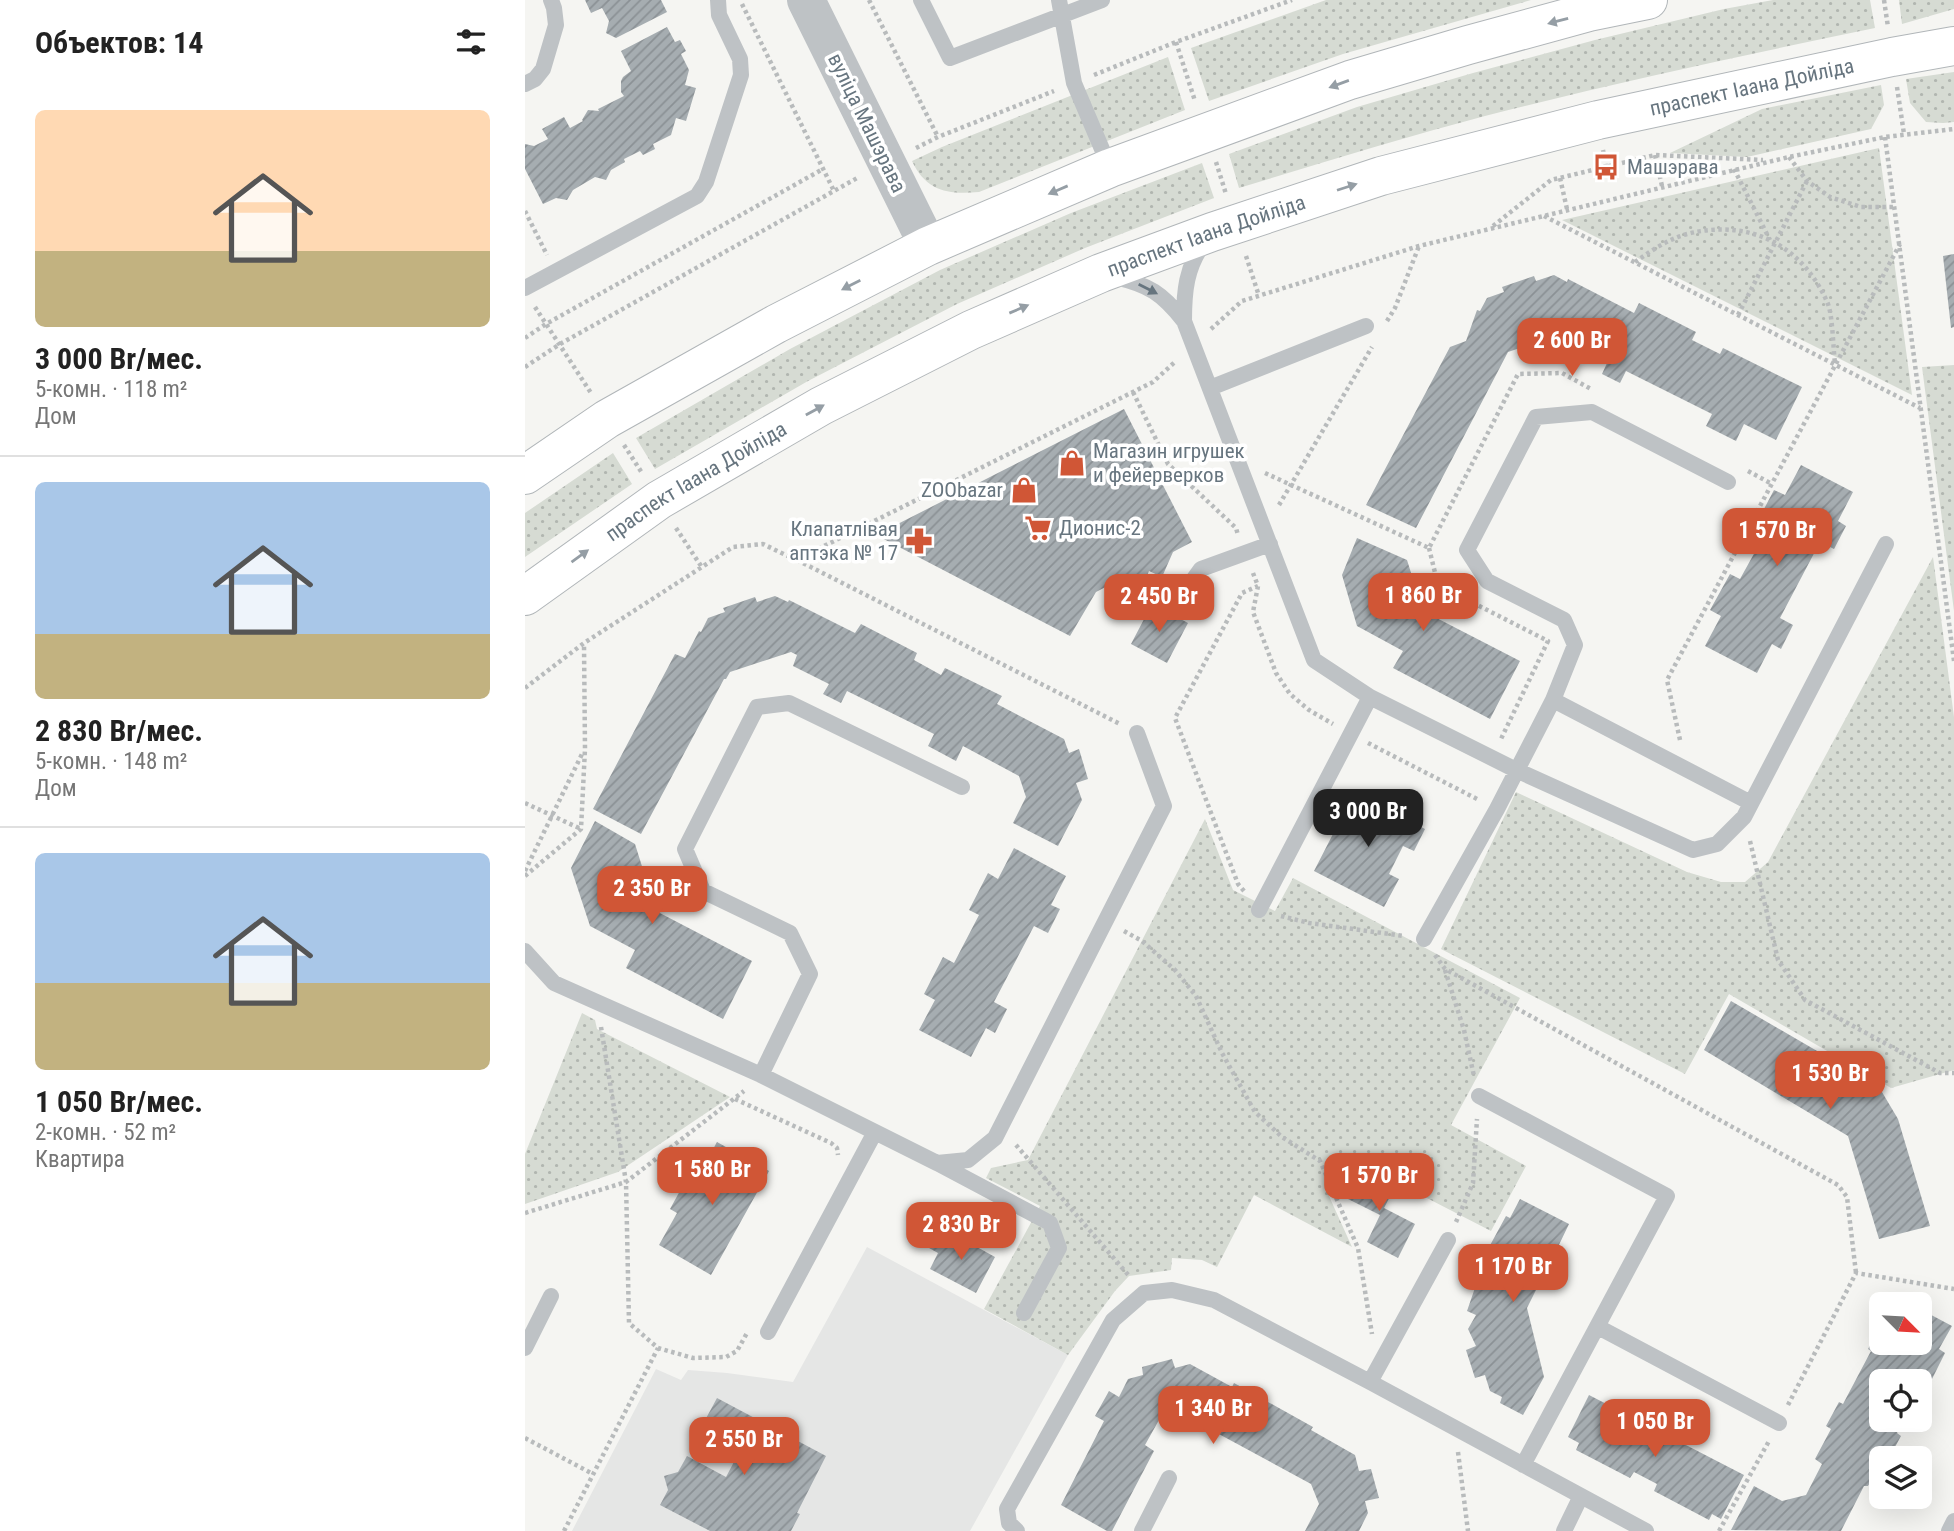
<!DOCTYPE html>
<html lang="ru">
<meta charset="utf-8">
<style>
:root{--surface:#fff;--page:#f2f2f2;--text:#222;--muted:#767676;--line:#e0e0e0;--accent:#d05636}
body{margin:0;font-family:"Roboto Condensed",sans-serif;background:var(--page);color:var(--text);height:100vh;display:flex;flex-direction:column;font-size:26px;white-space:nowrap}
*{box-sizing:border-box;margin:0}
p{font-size:23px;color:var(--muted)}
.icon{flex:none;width:38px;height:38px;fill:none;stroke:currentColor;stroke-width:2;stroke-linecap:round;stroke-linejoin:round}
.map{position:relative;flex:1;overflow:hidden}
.panel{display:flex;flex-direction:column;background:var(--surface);width:525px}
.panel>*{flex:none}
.needle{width:46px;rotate:114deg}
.buttons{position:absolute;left:1344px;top:1292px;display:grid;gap:14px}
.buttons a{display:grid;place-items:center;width:63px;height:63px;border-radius:10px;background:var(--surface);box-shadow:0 7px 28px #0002;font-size:35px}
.price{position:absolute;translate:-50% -60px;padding:0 16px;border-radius:14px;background:var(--accent);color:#fff;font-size:23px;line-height:46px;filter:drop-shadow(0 2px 4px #0008)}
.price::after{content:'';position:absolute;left:50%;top:42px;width:21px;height:16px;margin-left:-10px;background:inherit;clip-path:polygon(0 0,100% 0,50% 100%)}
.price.on{background:#222;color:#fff}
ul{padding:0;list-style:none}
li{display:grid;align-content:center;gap:14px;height:371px;padding:0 35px}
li+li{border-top:2px solid var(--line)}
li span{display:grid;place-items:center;height:217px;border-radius:10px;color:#555}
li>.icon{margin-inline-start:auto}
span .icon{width:126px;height:126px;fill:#fffc;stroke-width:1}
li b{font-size:30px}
h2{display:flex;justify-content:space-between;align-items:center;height:84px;padding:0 35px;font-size:30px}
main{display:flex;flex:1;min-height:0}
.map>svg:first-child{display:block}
.built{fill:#e5e6e5}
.grass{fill:url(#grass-dots)}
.building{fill:url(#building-hatch)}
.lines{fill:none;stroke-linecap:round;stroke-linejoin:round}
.secondary-casing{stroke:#b1b6b9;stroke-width:40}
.path{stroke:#b8bbbc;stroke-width:4.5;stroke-dasharray:3.5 3.5;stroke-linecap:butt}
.service{stroke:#bec2c5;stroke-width:16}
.tertiary{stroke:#bec2c5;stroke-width:38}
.secondary{stroke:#fff;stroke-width:38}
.oneway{fill:#959ea5}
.oneway2{fill:#67757f}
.labels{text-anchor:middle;stroke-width:7;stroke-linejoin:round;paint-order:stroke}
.street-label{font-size:21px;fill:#67757f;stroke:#fff}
.poi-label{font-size:21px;fill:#67757f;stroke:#fff;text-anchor:start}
</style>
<main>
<section class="panel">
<h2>Объектов: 14<svg class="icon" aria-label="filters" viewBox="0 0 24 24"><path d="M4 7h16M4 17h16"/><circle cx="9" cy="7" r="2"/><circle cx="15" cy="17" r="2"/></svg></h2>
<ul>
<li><span style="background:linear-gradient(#ffd9b3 65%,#c2b280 0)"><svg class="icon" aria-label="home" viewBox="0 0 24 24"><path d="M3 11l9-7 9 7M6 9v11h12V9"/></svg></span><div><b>3 000 Br/мес.</b><p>5-комн. · 118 m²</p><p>Дом</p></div></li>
<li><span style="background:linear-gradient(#a9c7e8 70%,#c2b280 0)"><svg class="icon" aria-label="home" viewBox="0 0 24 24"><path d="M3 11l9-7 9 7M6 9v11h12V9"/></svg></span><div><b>2 830 Br/мес.</b><p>5-комн. · 148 m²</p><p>Дом</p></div></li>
<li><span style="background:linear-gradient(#a9c7e8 60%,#c2b280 0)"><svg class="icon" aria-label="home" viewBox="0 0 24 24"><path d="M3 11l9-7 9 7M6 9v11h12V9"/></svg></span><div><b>1 050 Br/мес.</b><p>2-комн. · 52 m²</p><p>Квартира</p></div></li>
</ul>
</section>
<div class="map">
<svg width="1429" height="1531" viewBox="0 0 1429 1531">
<defs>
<pattern id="grass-dots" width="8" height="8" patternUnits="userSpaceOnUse" patternTransform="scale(1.75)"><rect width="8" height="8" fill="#d6dbd3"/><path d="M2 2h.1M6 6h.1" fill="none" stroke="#b1b6b0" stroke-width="1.8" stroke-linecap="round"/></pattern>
<pattern id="building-hatch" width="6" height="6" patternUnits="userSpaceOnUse" patternTransform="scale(1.75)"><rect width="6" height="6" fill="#a6adb1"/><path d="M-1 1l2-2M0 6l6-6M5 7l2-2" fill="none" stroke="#8b9195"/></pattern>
</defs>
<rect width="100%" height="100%" fill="#f5f5f2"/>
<path class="built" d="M342 1247 543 1355 445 1531H47L131 1369 156 1380 163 1370 202 1373 268 1382Z"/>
<path class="grass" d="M801 0H1006L818 54 684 101 666 48Z
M1248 0H1345L1350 28C1220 55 1089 83 960 116 877 138 796 163 714 188L704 154 832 107 948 73 1070 40 1199 9Z
M1374 0H1429V9L1377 24Z
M643 57 660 110 454 192C423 195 401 191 387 161L417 147Z
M1429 72V122L1418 123 1401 122 1385 103 1381 79Z
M1356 85 1359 105 1346 129 1222 157 1145 153 1237 109Z
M1354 148 1387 395 1037 220Z
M677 163 689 198 560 248 432 304 283 381 130 469 111 438 265 349 415 270 546 213Z
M1429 365V611L1397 367Z
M88 453 107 484 0 557V513Z
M1408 557 1429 717V1070L1366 1088 1204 994 1160 1074 916 949 991 792 1162 872 1196 882H1220L1243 862Z
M680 819 708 890 750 911 768 878 995 998 926 1125 1001 1166 966 1231 824 1158 804 1196 827 1247 729 1195 692 1267 677 1260 647 1258 646 1270 604 1276 590 1291 543 1355 459 1309 515 1206 461 1178 466 1168 503 1160Z
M57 1013 70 1020 72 1029 205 1097 93 1172 0 1204V1154Z"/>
<path class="building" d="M60 0H136L142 12 91 38 81 33 84 21 77 8 66 13Z
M142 27 150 42 155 40 161 51 156 54 164 70 160 85 171 88 161 121 151 118 146 135 128 144 130 149 118 155 115 151 99 159 100 162 86 170 81 180 70 177 48 190 42 200 31 198 18 204 0 169V144L9 146 23 139 17 129 39 117 45 128 58 121 57 120 63 110 74 111 73 109 99 96 96 92V81L98 77 106 71 96 51Z
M1429 254V327L1426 328 1418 256Z
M1029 275 1042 282 1043 279 1109 313 1114 303 1171 332 1167 340 1195 354 1198 348 1277 387 1251 440 1219 424 1211 441 1181 426 1187 414 1101 371 1095 383 1077 374 1082 363 1046 345 1051 334 1045 331 983 352 891 528 841 505 925 347 941 341 952 310 955 311 962 298 979 292 977 287 1009 276 1011 281Z
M599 409 667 542 648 552 637 577 624 571 617 587 598 578 571 592 545 636 351 535Z
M1276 465 1328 492 1313 521 1321 526 1309 549 1295 542 1255 618 1268 625 1256 649 1247 644 1232 673 1180 646 1196 616 1185 610 1205 574 1215 579 1241 532 1230 526 1249 490 1260 495Z
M832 538 882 560 898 611 995 661 965 719 868 668 878 651 832 626 817 575Z
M250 596 263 602 264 600 330 633 336 624 392 653 389 660 416 675 420 668 477 696 472 704 539 739 544 753 554 749 563 779 551 783 557 800 533 846 488 823 501 797 494 776 438 746 431 761 403 746 409 734 322 691 316 703 298 694 304 684 268 666 272 655 266 652 205 672 201 679H199L116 834 68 809 150 654 160 658 174 631 176 632 183 618 200 612 198 608 230 597 232 602Z
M627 604 663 623 642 663 606 644Z
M829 793 900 829 889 851 878 846 864 874 874 879 859 907 789 871Z
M70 821 110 844 131 911 227 961 198 1019 101 968 110 950 65 926 46 868Z
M489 848 541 876 526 905 535 909 523 933 509 926 469 1002 482 1009 470 1033 461 1028 446 1057 394 1030 410 1000 399 994 418 957 429 963 454 915 444 910 463 873 473 879Z
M1206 1001 1354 1087 1373 1119 1405 1226 1354 1239 1323 1136 1179 1050Z
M192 1142 244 1171 186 1275 134 1245 152 1213 145 1209 173 1158 181 1162Z
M828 1169 869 1189 859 1208 890 1224 873 1258 842 1242 855 1215 815 1195Z
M995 1199 1044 1224 1031 1251 1037 1254 1021 1285 1015 1282 1002 1308 1019 1377 998 1415 975 1403 977 1397 965 1391 960 1375 950 1378 941 1350 951 1346 943 1329 951 1315 942 1311 952 1282 962 1263 957 1260 981 1216 985 1218Z
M425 1232 470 1257 451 1293 405 1269 413 1253 404 1248 410 1237 419 1242Z
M1395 1309 1427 1326 1414 1349 1420 1353 1403 1387 1397 1384 1395 1389V1381H1356V1419H1379L1372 1433 1376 1436 1364 1458H1356V1464L1343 1486H1339L1316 1531 1206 1530 1229 1486 1257 1501 1281 1495 1297 1464 1290 1459 1306 1429 1301 1426 1314 1402 1318 1404 1346 1351 1343 1349 1356 1324V1342H1395Z
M647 1359 650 1368 665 1364 707 1387 709 1383 788 1427 786 1430 830 1455 834 1471 846 1469 854 1498 840 1501 843 1513 834 1531H780L794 1504 786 1484 655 1413 634 1420 620 1445 629 1451 587 1531H582L536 1505 579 1421 570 1416 584 1391 594 1397 603 1379 618 1375 617 1367Z
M1064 1395 1219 1475 1196 1519 1187 1514 1184 1520 1129 1491 1132 1484 1109 1472 1105 1478 1051 1450 1054 1443 1043 1437Z
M192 1398 243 1425 238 1434 250 1440 254 1431 301 1456 272 1513 275 1514 266 1531H185L135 1505 143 1490 139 1476 153 1472 162 1456 201 1477 211 1458 171 1437Z"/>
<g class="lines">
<g class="secondary-casing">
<g id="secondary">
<path d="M0 475 82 419 251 324 403 246 585 168 825 80 943 45 1064 12 1123 0"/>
<path id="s1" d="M0 596 134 500 296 406 446 330 576 273 687 232 856 176 1073 120 1367 57 1429 46"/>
</g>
</g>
<path class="path" d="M344 0 413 137
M1359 0 1363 27
M217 4 309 191
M651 42 670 101
M569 75 651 42 767 0
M1372 87 1379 134
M1360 137 1429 661
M391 148 413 137 529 91
M1078 150 1081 167
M1130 155 1137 186
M1264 157 1282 181 1305 197 1336 207H1369
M691 162 701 194
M1209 169 1245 240
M1035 178 1042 209
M0 211 22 255
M1019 216 1395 408
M968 226 1026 180 1130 155 1238 160
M721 256 734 296
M1110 262C1126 251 1143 239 1162 234 1224 218 1278 245 1303 304 1308 318 1308 348 1310 363
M10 307 66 393
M1213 315 1282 181
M862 321 870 308 894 246
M686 329 717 301 894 246 1264 157 1360 137 1429 129
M0 338 21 324 298 169
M0 367 35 344 334 177
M608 392 643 464 711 528 713 535
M99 445 117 473
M1223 471 1247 484
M740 473 904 548 993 374 1037 373 1066 389
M754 505 847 347
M151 528 176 566
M904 548 913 585 1023 641 975 741
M272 560 595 724
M728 573 733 586 728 612 751 673 765 694 784 710 808 724
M0 688 59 643 208 547 238 544 271 560 628 382 651 361
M1155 740 1142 680 1375 244
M843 743 954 800
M0 803 56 829
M1225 841 1253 960 1280 1000 1415 1073H1429
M0 871 58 752
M0 876 56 829 60 749 59 644
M719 891 713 884 650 718 717 593 733 586
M756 916 784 923 879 936
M599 931 617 941 650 970 671 996 697 1053 730 1112 757 1137 795 1161 833 1248 847 1334
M910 955 920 969 1313 1185 1322 1197 1331 1273
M920 970 939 1030 949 1076
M76 1027 101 1182 104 1323 133 1348 168 1358 201 1357 212 1351 222 1333
M210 1099 306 1143 312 1148 313 1155
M491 1145 605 1277
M0 1213 101 1182 219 1091
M931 1222 948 1183 952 1119
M1263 1405 1331 1273 1429 1289
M0 1438 68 1474
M933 1452 943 1531
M39 1531 133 1348
M1194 1531 1244 1441"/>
<path class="service" d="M396 0 425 58 577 0
M534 0 549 83 585 168
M0 84 10 79 18 69 31 25 29 8 26 0
M590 277C624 285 637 293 659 321L789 660 845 697 991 770 1168 850 1192 844 1219 817 1361 544
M0 288 172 196 181 182 216 75 215 59 194 15 193 0
M659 321C659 292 661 267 679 243
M685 388 841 326
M653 601 676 569 745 544
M1028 700 1226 803
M734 910 845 697
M899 939 972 809 1028 700 1050 645 1039 620 962 581 942 550 1011 417 1067 412 1203 482
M0 951 29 983 236 1075 285 974 265 933 178 891 160 849 232 707 264 703 437 787
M236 1075 412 1163 443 1160 470 1138 639 806 612 733
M954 1096 1142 1196 998 1465
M412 1163 525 1223 534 1248 499 1313
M1073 1327 1254 1423
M243 1332 350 1132
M0 1348 26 1296
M845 1382 923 1240
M492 1531 484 1523 482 1509 588 1320 619 1293 647 1290 689 1300 845 1382 1121 1531
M617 1531 644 1478
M1039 1531 1056 1496
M1424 1531 1429 1521"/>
<path class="tertiary" d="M281 0 403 246"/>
<use href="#secondary" class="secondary"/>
</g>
<defs><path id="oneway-solid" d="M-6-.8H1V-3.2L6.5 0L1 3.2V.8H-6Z" transform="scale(1.75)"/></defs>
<g class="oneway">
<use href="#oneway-solid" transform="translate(1033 21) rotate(165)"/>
<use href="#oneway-solid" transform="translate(814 84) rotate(160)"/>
<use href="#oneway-solid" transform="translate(822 187) rotate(-18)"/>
<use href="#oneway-solid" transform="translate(533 190) rotate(157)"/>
<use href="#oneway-solid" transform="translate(326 285) rotate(153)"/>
<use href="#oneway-solid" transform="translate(494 309) rotate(-23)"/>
<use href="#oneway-solid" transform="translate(290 410) rotate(-29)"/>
<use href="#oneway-solid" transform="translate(55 556) rotate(-36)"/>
</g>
<use class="oneway2" href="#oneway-solid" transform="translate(623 289) rotate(27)"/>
<defs>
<g id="bus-bare" transform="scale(2.1)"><path d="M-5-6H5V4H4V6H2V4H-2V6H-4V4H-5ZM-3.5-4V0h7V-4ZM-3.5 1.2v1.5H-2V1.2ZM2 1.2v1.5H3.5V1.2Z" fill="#d05636" stroke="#fff" stroke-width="2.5" paint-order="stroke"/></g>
<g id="shop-bare" transform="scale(2.1)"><path d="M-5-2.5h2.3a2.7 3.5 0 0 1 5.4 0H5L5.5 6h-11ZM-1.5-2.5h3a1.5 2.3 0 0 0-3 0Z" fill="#d05636" stroke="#fff" stroke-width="2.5" paint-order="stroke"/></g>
<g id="supermarket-bare" transform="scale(2.1)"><path d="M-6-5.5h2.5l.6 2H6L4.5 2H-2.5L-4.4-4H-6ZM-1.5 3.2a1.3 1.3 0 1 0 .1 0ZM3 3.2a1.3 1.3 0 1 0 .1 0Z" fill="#d05636" stroke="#fff" stroke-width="2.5" paint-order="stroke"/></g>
<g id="pharmacy-bare" transform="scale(2.1)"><path d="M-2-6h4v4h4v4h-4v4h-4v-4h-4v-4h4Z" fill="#d05636" stroke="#fff" stroke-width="2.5" paint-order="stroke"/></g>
</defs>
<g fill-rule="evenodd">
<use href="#bus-bare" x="1081" y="167"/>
<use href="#shop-bare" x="547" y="463"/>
<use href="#shop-bare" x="499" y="490"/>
<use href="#supermarket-bare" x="513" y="528"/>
<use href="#pharmacy-bare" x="394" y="541"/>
</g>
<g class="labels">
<g class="street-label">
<text dy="7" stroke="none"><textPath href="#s1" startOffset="1340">праспект Іаана Дойліда</textPath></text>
<text transform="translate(342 123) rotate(64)" y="7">вуліца Машэрава</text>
<text dy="7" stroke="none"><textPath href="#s1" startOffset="774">праспект Іаана Дойліда</textPath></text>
<text dy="7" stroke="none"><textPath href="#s1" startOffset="206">праспект Іаана Дойліда</textPath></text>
</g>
<g class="poi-label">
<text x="1102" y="174">Машэрава</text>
<text x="568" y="458">Магазин игрушек<tspan x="568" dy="24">и фейерверков</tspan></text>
<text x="478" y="497" text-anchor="end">ZOObazar</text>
<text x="534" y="535">Дионис-2</text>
<text x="373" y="536" text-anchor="end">Клапатлівая<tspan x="373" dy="24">аптэка № 17</tspan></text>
</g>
</g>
</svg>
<div class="buttons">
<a><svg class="needle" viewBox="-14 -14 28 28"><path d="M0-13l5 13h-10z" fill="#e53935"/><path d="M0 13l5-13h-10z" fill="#767676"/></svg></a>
<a><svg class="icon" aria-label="locate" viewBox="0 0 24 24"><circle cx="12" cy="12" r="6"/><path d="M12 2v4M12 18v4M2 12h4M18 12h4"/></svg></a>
<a><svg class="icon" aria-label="layers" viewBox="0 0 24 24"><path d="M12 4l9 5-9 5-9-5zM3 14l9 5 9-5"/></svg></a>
</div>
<b class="price" style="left:1047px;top:378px">2 600 Br</b>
<b class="price" style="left:1252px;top:568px">1 570 Br</b>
<b class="price" style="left:898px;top:633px">1 860 Br</b>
<b class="price" style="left:634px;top:634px">2 450 Br</b>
<b class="price on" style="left:843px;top:849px">3 000 Br</b>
<b class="price" style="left:127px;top:926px">2 350 Br</b>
<b class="price" style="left:1305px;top:1111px">1 530 Br</b>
<b class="price" style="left:187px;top:1207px">1 580 Br</b>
<b class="price" style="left:854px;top:1213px">1 570 Br</b>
<b class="price" style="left:436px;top:1262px">2 830 Br</b>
<b class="price" style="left:988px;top:1304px">1 170 Br</b>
<b class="price" style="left:688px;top:1446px">1 340 Br</b>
<b class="price" style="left:1130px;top:1459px">1 050 Br</b>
<b class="price" style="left:219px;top:1477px">2 550 Br</b>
</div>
</main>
